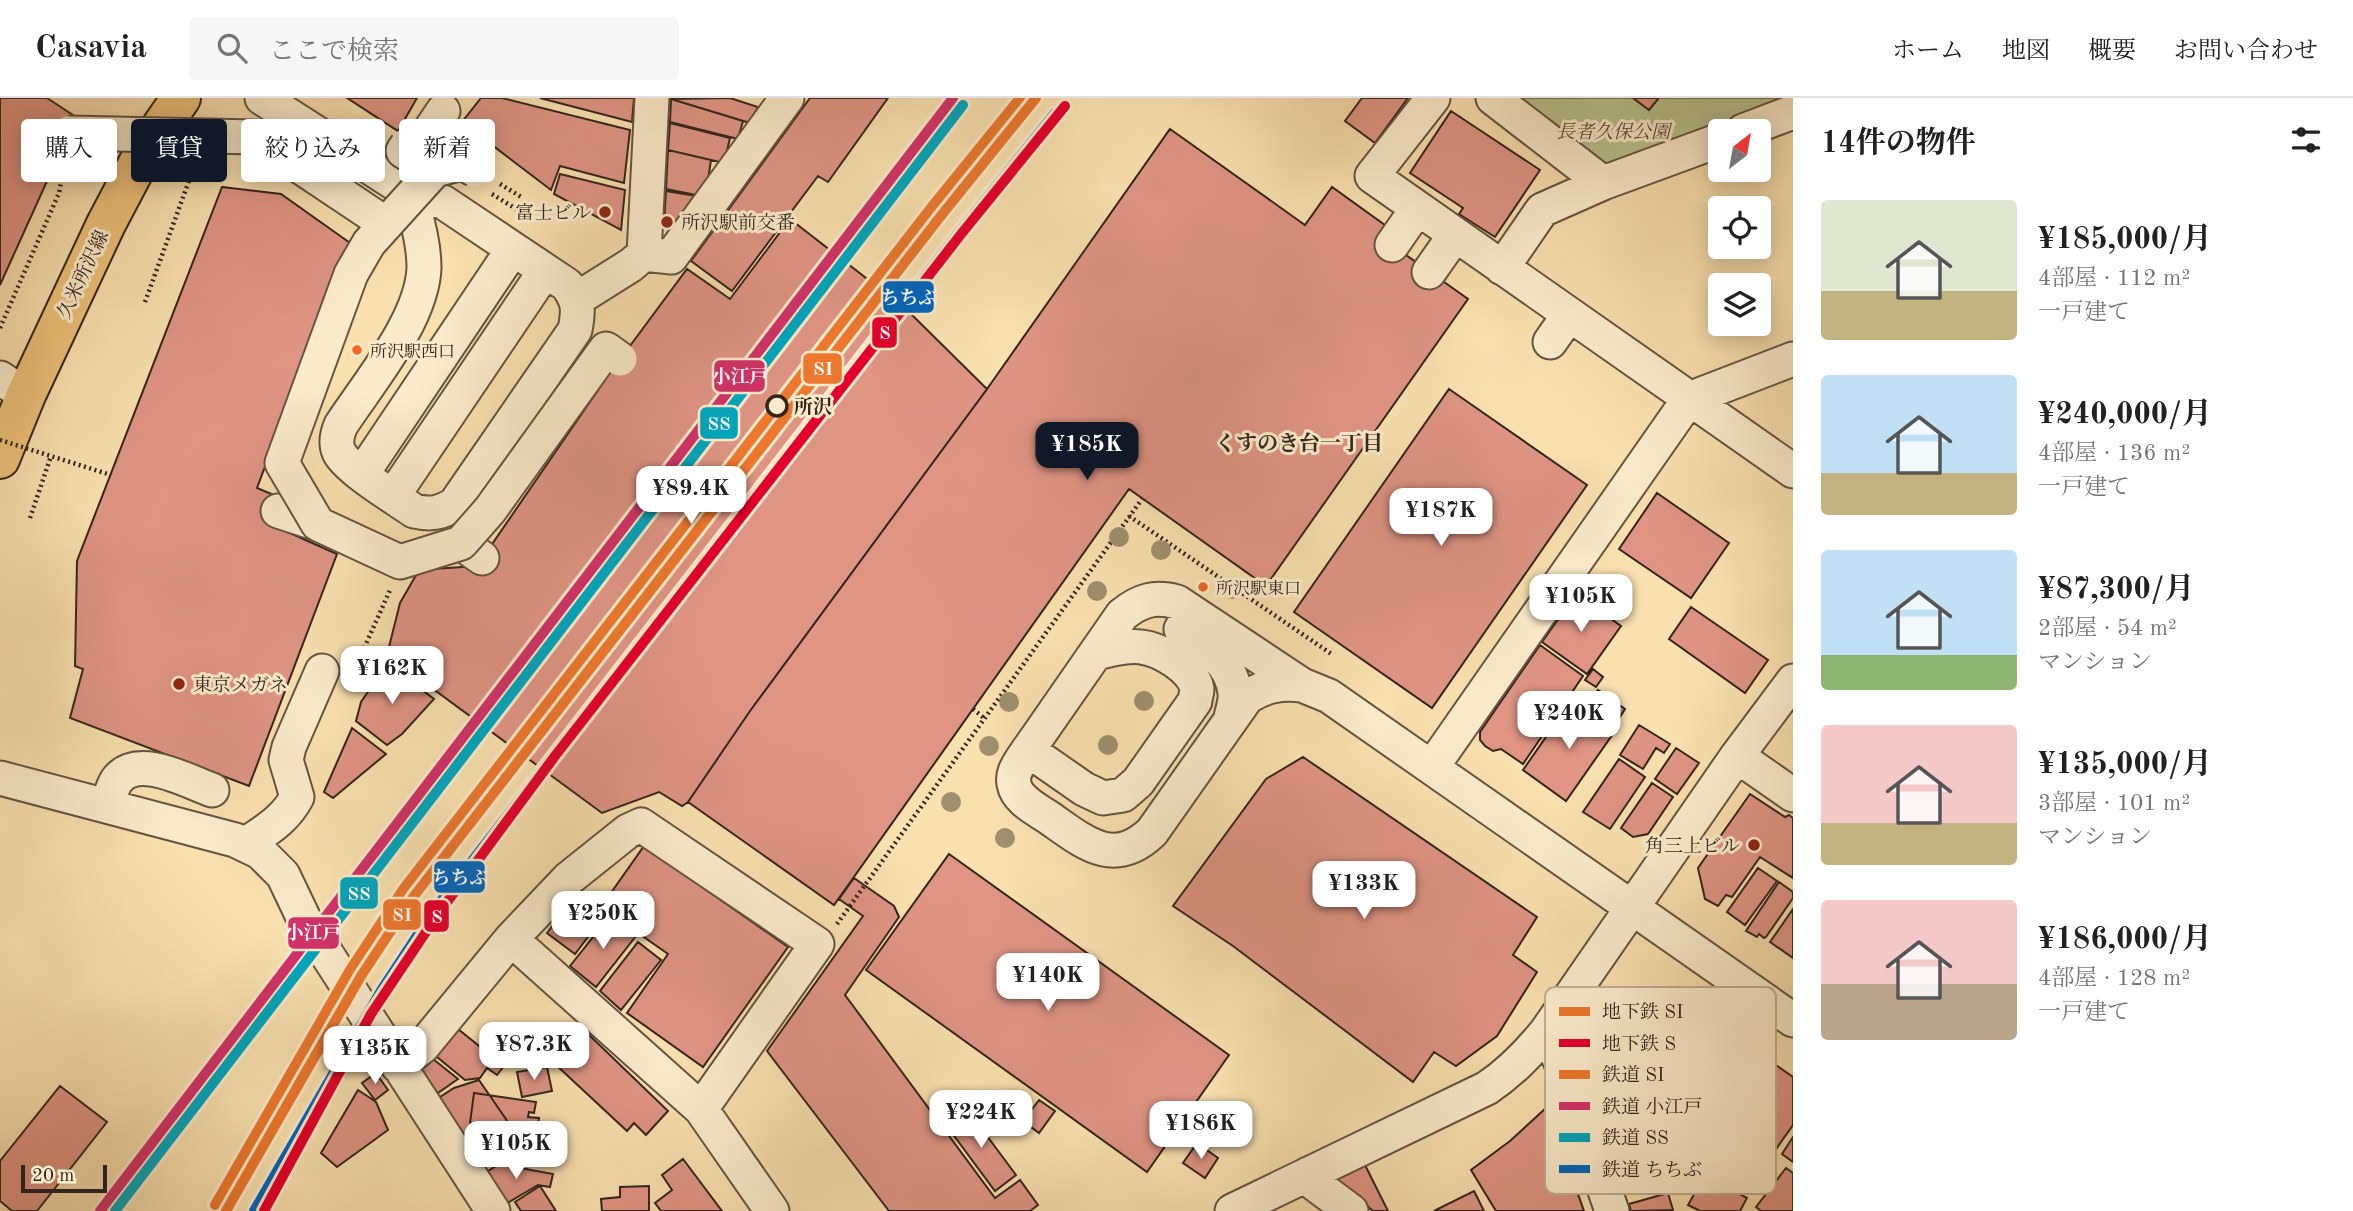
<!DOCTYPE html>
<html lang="ja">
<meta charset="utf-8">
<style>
:root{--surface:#fff;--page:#f6f6f6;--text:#202124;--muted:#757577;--line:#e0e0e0;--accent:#111827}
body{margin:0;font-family:"Old Standard TT","Noto Serif JP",serif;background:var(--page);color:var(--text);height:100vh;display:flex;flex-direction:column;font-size:26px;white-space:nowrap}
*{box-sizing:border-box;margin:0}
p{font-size:23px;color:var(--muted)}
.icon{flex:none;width:38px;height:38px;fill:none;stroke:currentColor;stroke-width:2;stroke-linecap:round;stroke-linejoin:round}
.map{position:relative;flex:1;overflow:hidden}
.sheet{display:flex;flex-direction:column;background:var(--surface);width:560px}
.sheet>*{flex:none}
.hud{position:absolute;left:21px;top:21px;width:665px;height:63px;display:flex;gap:14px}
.needle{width:46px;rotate:31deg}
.fabs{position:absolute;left:1708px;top:21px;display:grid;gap:14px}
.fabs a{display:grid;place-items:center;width:63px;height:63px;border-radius:7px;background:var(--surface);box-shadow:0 4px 18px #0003;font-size:35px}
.scale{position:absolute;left:21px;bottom:18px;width:86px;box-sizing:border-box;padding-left:7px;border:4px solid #34251c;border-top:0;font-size:19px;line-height:24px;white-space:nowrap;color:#34251c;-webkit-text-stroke:5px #fbebcb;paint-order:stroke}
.price{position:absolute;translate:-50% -60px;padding:0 16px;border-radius:14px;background:#fff;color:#222;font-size:23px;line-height:46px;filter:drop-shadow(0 2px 4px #0008)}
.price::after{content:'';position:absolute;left:50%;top:42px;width:21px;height:16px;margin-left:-10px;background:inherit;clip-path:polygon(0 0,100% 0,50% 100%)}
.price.on{background:var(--accent);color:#fff}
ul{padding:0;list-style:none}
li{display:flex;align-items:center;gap:21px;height:175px;padding:0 28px}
li span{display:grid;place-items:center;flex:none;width:196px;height:140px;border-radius:7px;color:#555}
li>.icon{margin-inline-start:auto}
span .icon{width:84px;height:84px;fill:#fffc;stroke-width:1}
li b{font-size:30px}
h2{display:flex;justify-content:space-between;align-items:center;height:84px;padding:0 28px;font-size:30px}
.tag{padding:0 24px;border-radius:7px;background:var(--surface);box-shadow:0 4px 18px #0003;font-size:24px;line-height:63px}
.tag.on{background:var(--accent);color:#fff}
header{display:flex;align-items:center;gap:42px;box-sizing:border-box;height:98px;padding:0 35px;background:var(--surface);border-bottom:2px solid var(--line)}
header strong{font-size:33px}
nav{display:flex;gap:38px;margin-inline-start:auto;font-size:24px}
.search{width:490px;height:63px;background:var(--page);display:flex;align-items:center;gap:18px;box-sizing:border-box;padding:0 24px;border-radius:7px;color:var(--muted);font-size:26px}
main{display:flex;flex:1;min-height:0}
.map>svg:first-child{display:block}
.green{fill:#b8c38f;stroke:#767456;stroke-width:2}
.building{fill:#df9484;stroke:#34251c;stroke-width:2}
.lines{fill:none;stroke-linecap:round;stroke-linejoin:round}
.minor-casing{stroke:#655441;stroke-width:37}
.major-casing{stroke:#34251c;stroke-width:42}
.path{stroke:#34251c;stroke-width:4.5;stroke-dasharray:2 3.5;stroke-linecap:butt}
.minor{stroke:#fbebcb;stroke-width:33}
.major{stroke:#ecc078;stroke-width:38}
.rail-casing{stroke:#34251c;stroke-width:8}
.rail{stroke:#fbebcb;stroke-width:5;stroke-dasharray:16;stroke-linecap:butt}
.minor-bridge-casing{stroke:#655441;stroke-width:37;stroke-linecap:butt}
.path-bridge{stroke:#34251c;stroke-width:4.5;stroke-dasharray:2 3.5;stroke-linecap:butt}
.minor-bridge{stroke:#fbebcb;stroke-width:33}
.rail-1-casing{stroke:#fbebcb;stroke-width:16}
.rail-2-casing{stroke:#fbebcb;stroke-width:16}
.rail-3-casing{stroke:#fbebcb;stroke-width:16}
.rail-4-casing{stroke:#fbebcb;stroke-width:16}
.rail-1{stroke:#ed772d;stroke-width:10}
.rail-2{stroke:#d13169;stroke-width:10}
.rail-3{stroke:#00a6bf;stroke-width:10}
.rail-4{stroke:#0065bd;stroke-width:10}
.metro-1-casing{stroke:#fbebcb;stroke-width:16}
.metro-2-casing{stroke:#fbebcb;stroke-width:16}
.metro-1{stroke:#ed772d;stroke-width:10}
.metro-2{stroke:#e4002b;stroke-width:10}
.tree{fill:#9f8f6e}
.poi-dot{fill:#8f2418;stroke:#fbebcb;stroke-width:2.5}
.bus-dot{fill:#f26522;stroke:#fbebcb;stroke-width:2.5}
.stop-dot{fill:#fbebcb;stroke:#34251c;stroke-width:3.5}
.labels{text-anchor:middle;stroke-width:6;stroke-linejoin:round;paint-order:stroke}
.bus-label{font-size:17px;fill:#34251c;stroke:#fbebcb;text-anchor:start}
.park-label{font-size:19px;font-style:italic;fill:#554c39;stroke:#fbebcb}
.poi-label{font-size:19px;fill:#34251c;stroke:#fbebcb;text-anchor:end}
.street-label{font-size:19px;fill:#34251c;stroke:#fbebcb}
.stop-label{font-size:19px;font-weight:bold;fill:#34251c;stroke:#fbebcb;text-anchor:start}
.neighbourhood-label{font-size:21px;font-weight:bold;fill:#34251c;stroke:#fbebcb}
.key{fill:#fbebcb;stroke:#bfb096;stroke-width:2}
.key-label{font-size:19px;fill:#34251c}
.line-badge{stroke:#fbebcb;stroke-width:2.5}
.badge-label{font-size:19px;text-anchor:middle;font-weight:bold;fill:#fff}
</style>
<header>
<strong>Casavia</strong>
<div class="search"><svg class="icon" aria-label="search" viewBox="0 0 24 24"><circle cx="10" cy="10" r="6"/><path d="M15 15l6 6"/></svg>ここで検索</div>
<nav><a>ホーム</a><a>地図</a><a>概要</a><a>お問い合わせ</a></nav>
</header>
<main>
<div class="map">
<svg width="1793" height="1113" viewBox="0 0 1793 1113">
<rect width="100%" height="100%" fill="#f9e0af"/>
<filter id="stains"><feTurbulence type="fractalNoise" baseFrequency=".00286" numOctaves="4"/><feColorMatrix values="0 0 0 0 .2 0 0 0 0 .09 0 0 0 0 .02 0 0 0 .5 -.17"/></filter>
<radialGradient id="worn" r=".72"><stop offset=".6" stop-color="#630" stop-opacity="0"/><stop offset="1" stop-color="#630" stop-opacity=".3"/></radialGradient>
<path class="green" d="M1515 0H1793V1L1604 71Z"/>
<path class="building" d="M0 0H47L76 19 0 187Z
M347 0H417L398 33Z
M481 0H502L630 32 624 85 560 68 551 92 462 24Z
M540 0H634L632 24Z
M730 0 758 9 750 25 671 1Z
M810 0H888L828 84 818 78 732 193 691 163Z
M1362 0H1408L1375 45 1345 23Z
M1633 0H1657L1658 1 1649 12Z
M671 1 743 23 738 41 670 24Z
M1451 13 1540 72 1495 139 1459 116 1463 110 1410 75Z
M670 25 730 40 724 65 668 52Z
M457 31 487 50 442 54Z
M1170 31 1305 127 1332 89 1389 130 1382 140 1468 201 1266 488 1129 391 834 807 688 704 750 613 987 291Z
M668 52 711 62 707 89 701 98 666 91Z
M560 76 625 92 621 132 554 96Z
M222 89 281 96 353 147 308 254 257 390 276 398 281 431 337 456 249 688 70 620 83 571 75 568 77 463Z
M666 93 696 98 674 129 664 125Z
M790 121 906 211 987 291 750 613 688 704 682 708 659 694 602 715 387 557 400 505 419 472 477 468 607 279 687 171 730 201Z
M1449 291 1587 387 1432 610 1294 514Z
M1657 395 1729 445 1691 500 1619 451Z
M1576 496 1621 528 1587 576 1542 544Z
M1691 509 1768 562 1745 595 1669 541Z
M1540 547 1583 578 1523 666 1501 651 1493 653 1485 648 1480 642V634Z
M387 566 434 601 402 636 387 647 356 623 361 604Z
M1593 571 1603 579 1596 589 1585 582Z
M1598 592 1625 611 1616 625 1589 606Z
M1571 603 1615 633 1566 703 1523 672Z
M1639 627 1670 646 1664 655 1656 650 1643 671 1620 657Z
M352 630 386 656 333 700 324 694Z
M1676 650 1699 665 1677 696 1655 681Z
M1303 659 1537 819 1513 857 1537 874 1497 938 1456 968 1434 954 1413 984 1233 848 1173 808 1266 681Z
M1619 661 1645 679 1610 731 1583 714Z
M1652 685 1673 699 1648 736 1633 739 1621 730Z
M1750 696 1785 719 1789 717 1793 720V780L1760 759 1732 799 1726 797 1718 808 1705 801 1698 770Z
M644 748 788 849 703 969 627 915 668 856 601 809Z
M949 756 1229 957 1147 1074 866 872Z
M1758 770 1777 783 1745 827 1727 814Z
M854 780 894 808 899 819 845 897 995 1100 1020 1082 1038 1107 1030 1113H889L767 953 863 818 839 801Z
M1779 784 1793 794V800L1766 839 1764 840 1759 836 1757 839 1746 833Z
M578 795 605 816 575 856 547 835Z
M1793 811V860L1770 844Z
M610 818 636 838 596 889 570 868Z
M638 844 661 862 621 912 600 893Z
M453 927 504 968 497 977 487 970 480 980 465 982 431 954Z
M586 934 668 1013 646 1037 634 1025 627 1033 556 967Z
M1756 953 1793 979V1027L1774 1054 1714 1012Z
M428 957 458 981 435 997 417 970Z
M547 969 552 993 522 999 517 974Z
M376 975 388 992 375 1002 362 985Z
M479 982 512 1030 481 1052 470 1048 437 1001 454 990Z
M60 988 107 1024 37 1113H12L0 1103V1063Z
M358 992 376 1004 388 1032 337 1069 321 1055Z
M474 995 536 1004 534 1015 529 1014 528 1019 539 1020 534 1057 477 1048 481 1026 470 1025Z
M1039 1002 1055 1013 1039 1035 1023 1023Z
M1547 1009 1584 1113H1496L1471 1072 1510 1043Z
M967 1011 1016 1077 995 1093 946 1027Z
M1793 1039V1064L1782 1056Z
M1197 1045 1218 1060 1205 1080 1183 1065Z
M683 1061 722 1113H661L655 1105 672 1092 662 1077Z
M499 1066 553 1076 550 1089 538 1087 504 1107 485 1075Z
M1365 1067 1388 1113H1373L1337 1081Z
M1786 1070 1793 1075V1113H1761L1756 1109Z
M1705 1077 1747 1100 1740 1113H1700L1688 1107Z
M540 1088 556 1113H521L515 1104Z
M649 1088V1113H602L601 1101 620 1099V1089Z
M1474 1093 1484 1113H1434Z
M1668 1095 1673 1112 1631 1113 1629 1106Z"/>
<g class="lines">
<g class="minor-casing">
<path id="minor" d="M262 0 410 95 443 104 567 187C579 204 579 211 575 232L455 406C441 415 431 417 414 413 397 401 347 371 339 354 335 345 337 336 341 327 369 284 422 222 424 170 424 144 416 119 410 95
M1433 0 1372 78 1793 373
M1493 0 1603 85
M1743 33 1793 14
M398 80 443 13
M1392 147 1417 111
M644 156 652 0
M1502 170 1542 112 1603 85 1720 42
M1429 174 1455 137
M577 201 631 167 644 156 671 159 787 0
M1550 244 1569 217
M0 280 26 297
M362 376 513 151
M393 398 545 173
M278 413 318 426
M461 445 482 460
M1181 531C1204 546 1232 564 1235 595 1236 603 1232 614 1230 623
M1302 587C1280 585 1266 587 1247 599L1152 734C1113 771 1084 744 1048 719 1036 711 1017 702 1014 686 1012 676 1017 669 1022 661L1122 517C1140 502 1155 498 1177 504L1302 587 1329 598 1793 922
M1028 652 1084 691 1103 700 1123 697 1138 684 1195 603C1195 599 1197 595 1197 591 1194 571 1160 551 1141 549 1126 547 1110 552 1096 555
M1737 658 1793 697
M1432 669 1689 301 1793 261
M0 680 235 742 260 754 283 777 304 821 493 1113
M107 708C110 700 112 689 117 682 138 655 187 683 212 692
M245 747C266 732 285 722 297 699L286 662 289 649 322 573
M511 841 701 1011 772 1113
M1546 934 1560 962 1612 1113
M398 968 423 948 511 841 568 781 628 733 641 727 817 846 701 1011
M1308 1076 1316 1087 1351 1113
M1232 1113 1487 990C1511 974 1528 956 1546 934L1737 658 1793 583"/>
</g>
<g class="major-casing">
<path id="major" d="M0 361 26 297 106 126 145 52 181 0"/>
</g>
<path class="path" d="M500 86 523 100
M492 96 521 114
M145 204 194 69
M0 230 59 95 65 63
M1129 418 1333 557
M30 420 51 358
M353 575 391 490
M973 611 984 620
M837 826 1142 401"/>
<use href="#minor" class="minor"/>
<use href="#major" class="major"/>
<g class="rail-casing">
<path id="rail" d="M256 1113 279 1077"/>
</g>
<use href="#rail" class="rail"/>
<g class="minor-bridge-casing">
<path id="minor-bridge" d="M68 35 256 39 386 126
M407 47 403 53 435 72
M475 72 462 65 435 72 369 145 351 176 282 365 318 426 400 464 461 445 490 412 606 251 620 261"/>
</g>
<path class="path-bridge" d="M0 342 111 377"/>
<use href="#minor-bridge" class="minor-bridge"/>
<g class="rail-1-casing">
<path id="rail-1" d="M215 1107 350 872 404 790 930 111 1020 0"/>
</g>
<g class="rail-2-casing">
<path id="rail-2" d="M100 1113 953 0"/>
</g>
<g class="rail-3-casing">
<path id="rail-3" d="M115 1113 963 7"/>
</g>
<g class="rail-4-casing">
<path id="rail-4" d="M254 1113 382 891 434 812 959 134 1055 15"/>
</g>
<use href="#rail-1" class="rail-1"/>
<use href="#rail-2" class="rail-2"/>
<use href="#rail-3" class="rail-3"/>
<use href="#rail-4" class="rail-4"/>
<g class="metro-1-casing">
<path id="metro-1" d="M226 1113 361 878 414 798 940 119 1036 0"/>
</g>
<g class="metro-2-casing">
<path id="metro-2" d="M264 1113 371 916 436 819 555 658 962 135 1065 8"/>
</g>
<use href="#metro-1" class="metro-1"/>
<use href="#metro-2" class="metro-2"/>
</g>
<g class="tree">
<circle cx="1119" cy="439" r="10"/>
<circle cx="1161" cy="452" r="10"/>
<circle cx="1232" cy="491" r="10"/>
<circle cx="1097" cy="493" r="10"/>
<circle cx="1144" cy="603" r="10"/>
<circle cx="1009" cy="604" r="10"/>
<circle cx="1108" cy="647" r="10"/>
<circle cx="989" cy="648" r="10"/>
<circle cx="951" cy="704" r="10"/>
<circle cx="1005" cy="740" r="10"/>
</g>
<g class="poi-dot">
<circle cx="605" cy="114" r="7"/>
<circle cx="667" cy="124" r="7"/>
<circle cx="179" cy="586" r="7"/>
<circle cx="1754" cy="747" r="7"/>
</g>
<g class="bus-dot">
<circle cx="357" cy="252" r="6"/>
<circle cx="1203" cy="489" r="6"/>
</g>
<circle class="stop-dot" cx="777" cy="308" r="10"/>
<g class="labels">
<g class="bus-label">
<text x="370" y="259">所沢駅西口</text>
<text x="1216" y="496">所沢駅東口</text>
</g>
<g class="park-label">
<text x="1613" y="40">長者久保公園</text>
</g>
<g class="poi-label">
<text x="591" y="121">富士ビル</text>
<text x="681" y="131" text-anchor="start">所沢駅前交番</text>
<text x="193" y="593" text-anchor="start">東京メガネ</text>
<text x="1740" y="754">角三上ビル</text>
</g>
<g class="street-label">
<text transform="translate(82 176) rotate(-65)" y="7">久米所沢線</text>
</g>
<g class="stop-label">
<text x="794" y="315">所沢</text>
</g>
<g class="neighbourhood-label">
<text x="1299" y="352">くすのき台一丁目</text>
</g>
</g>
<rect x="1545" y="889" width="231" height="207" rx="10" class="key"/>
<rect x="1559" y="909" width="31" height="9" fill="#ed772d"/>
<rect x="1559" y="941" width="31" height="8" fill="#e4002b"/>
<rect x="1559" y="972" width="31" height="9" fill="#ed772d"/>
<rect x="1559" y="1004" width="31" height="8" fill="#d13169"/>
<rect x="1559" y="1035" width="31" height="9" fill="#00a6bf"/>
<rect x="1559" y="1067" width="31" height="8" fill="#0065bd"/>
<g class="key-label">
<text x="1602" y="920">地下鉄 SI</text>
<text x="1602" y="952">地下鉄 S</text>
<text x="1602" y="983">鉄道 SI</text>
<text x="1602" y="1015">鉄道 小江戸</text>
<text x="1602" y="1046">鉄道 SS</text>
<text x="1602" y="1078">鉄道 ちちぶ</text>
</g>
<g class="line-badge">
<rect x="882" y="182" width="53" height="34" rx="7" fill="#0065bd"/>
<rect x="871" y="218" width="27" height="33" rx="7" fill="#e4002b"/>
<rect x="802" y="254" width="41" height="33" rx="7" fill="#ed772d"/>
<rect x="713" y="261" width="53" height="34" rx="7" fill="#d13169"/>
<rect x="699" y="308" width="40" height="34" rx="7" fill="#00a6bf"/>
<rect x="433" y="762" width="53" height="34" rx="7" fill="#0065bd"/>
<rect x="339" y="778" width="40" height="34" rx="7" fill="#00a6bf"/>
<rect x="382" y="800" width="40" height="33" rx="7" fill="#ed772d"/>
<rect x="423" y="801" width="27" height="34" rx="7" fill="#e4002b"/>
<rect x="287" y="818" width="53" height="34" rx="7" fill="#d13169"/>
</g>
<g class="badge-label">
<text x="909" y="206">ちちぶ</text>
<text x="885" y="241">S</text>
<text x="823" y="277">SI</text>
<text x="740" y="285">小江戸</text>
<text x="719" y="332">SS</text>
<text x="460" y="786">ちちぶ</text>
<text x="359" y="802">SS</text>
<text x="402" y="823">SI</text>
<text x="437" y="825">S</text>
<text x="313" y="841">小江戸</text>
</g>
<rect width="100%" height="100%" filter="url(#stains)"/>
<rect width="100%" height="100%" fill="url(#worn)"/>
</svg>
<div class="fabs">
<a><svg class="needle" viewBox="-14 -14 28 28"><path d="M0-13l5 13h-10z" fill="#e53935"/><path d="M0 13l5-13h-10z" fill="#757577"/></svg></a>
<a><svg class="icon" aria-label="locate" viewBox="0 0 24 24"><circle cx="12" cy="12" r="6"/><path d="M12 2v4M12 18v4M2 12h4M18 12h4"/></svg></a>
<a><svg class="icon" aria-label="layers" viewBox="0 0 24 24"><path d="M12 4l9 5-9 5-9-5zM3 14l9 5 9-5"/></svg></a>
</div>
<div class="scale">20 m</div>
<b class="price on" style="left:1087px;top:384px">¥185K</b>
<b class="price" style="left:691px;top:428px">¥89.4K</b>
<b class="price" style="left:1441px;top:450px">¥187K</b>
<b class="price" style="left:1581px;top:536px">¥105K</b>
<b class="price" style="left:392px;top:608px">¥162K</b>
<b class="price" style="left:1569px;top:653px">¥240K</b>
<b class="price" style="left:1364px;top:823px">¥133K</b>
<b class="price" style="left:603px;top:853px">¥250K</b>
<b class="price" style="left:1048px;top:915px">¥140K</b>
<b class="price" style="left:534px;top:984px">¥87.3K</b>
<b class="price" style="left:375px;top:988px">¥135K</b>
<b class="price" style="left:981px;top:1052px">¥224K</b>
<b class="price" style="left:1201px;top:1063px">¥186K</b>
<b class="price" style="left:516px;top:1083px">¥105K</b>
<div class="hud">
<a class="tag">購入</a>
<a class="tag on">賃貸</a>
<a class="tag">絞り込み</a>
<a class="tag">新着</a>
</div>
</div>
<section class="sheet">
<h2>14件の物件<svg class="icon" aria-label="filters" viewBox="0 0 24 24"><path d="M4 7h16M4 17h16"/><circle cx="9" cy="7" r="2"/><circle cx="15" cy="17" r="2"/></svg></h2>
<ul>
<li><span style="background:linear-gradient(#dfe7d0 65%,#c2b280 0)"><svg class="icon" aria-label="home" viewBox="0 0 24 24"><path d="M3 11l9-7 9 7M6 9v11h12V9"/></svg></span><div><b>¥185,000/月</b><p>4部屋 · 112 m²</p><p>一戸建て</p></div></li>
<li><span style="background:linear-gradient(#bfe0f5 70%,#c2b280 0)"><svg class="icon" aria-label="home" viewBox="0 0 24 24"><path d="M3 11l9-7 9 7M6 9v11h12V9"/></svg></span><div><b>¥240,000/月</b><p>4部屋 · 136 m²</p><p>一戸建て</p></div></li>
<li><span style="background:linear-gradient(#bfe0f5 75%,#8fb573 0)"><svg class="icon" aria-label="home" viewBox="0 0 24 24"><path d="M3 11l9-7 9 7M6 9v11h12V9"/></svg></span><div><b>¥87,300/月</b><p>2部屋 · 54 m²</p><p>マンション</p></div></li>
<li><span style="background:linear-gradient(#f6c9c9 70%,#c2b280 0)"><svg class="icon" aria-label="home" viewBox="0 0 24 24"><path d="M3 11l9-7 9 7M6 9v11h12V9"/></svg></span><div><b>¥135,000/月</b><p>3部屋 · 101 m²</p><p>マンション</p></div></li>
<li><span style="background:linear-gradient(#f6c9c9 60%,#b9a48a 0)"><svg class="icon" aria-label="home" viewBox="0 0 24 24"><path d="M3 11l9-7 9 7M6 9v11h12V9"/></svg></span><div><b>¥186,000/月</b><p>4部屋 · 128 m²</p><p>一戸建て</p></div></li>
</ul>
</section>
</main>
